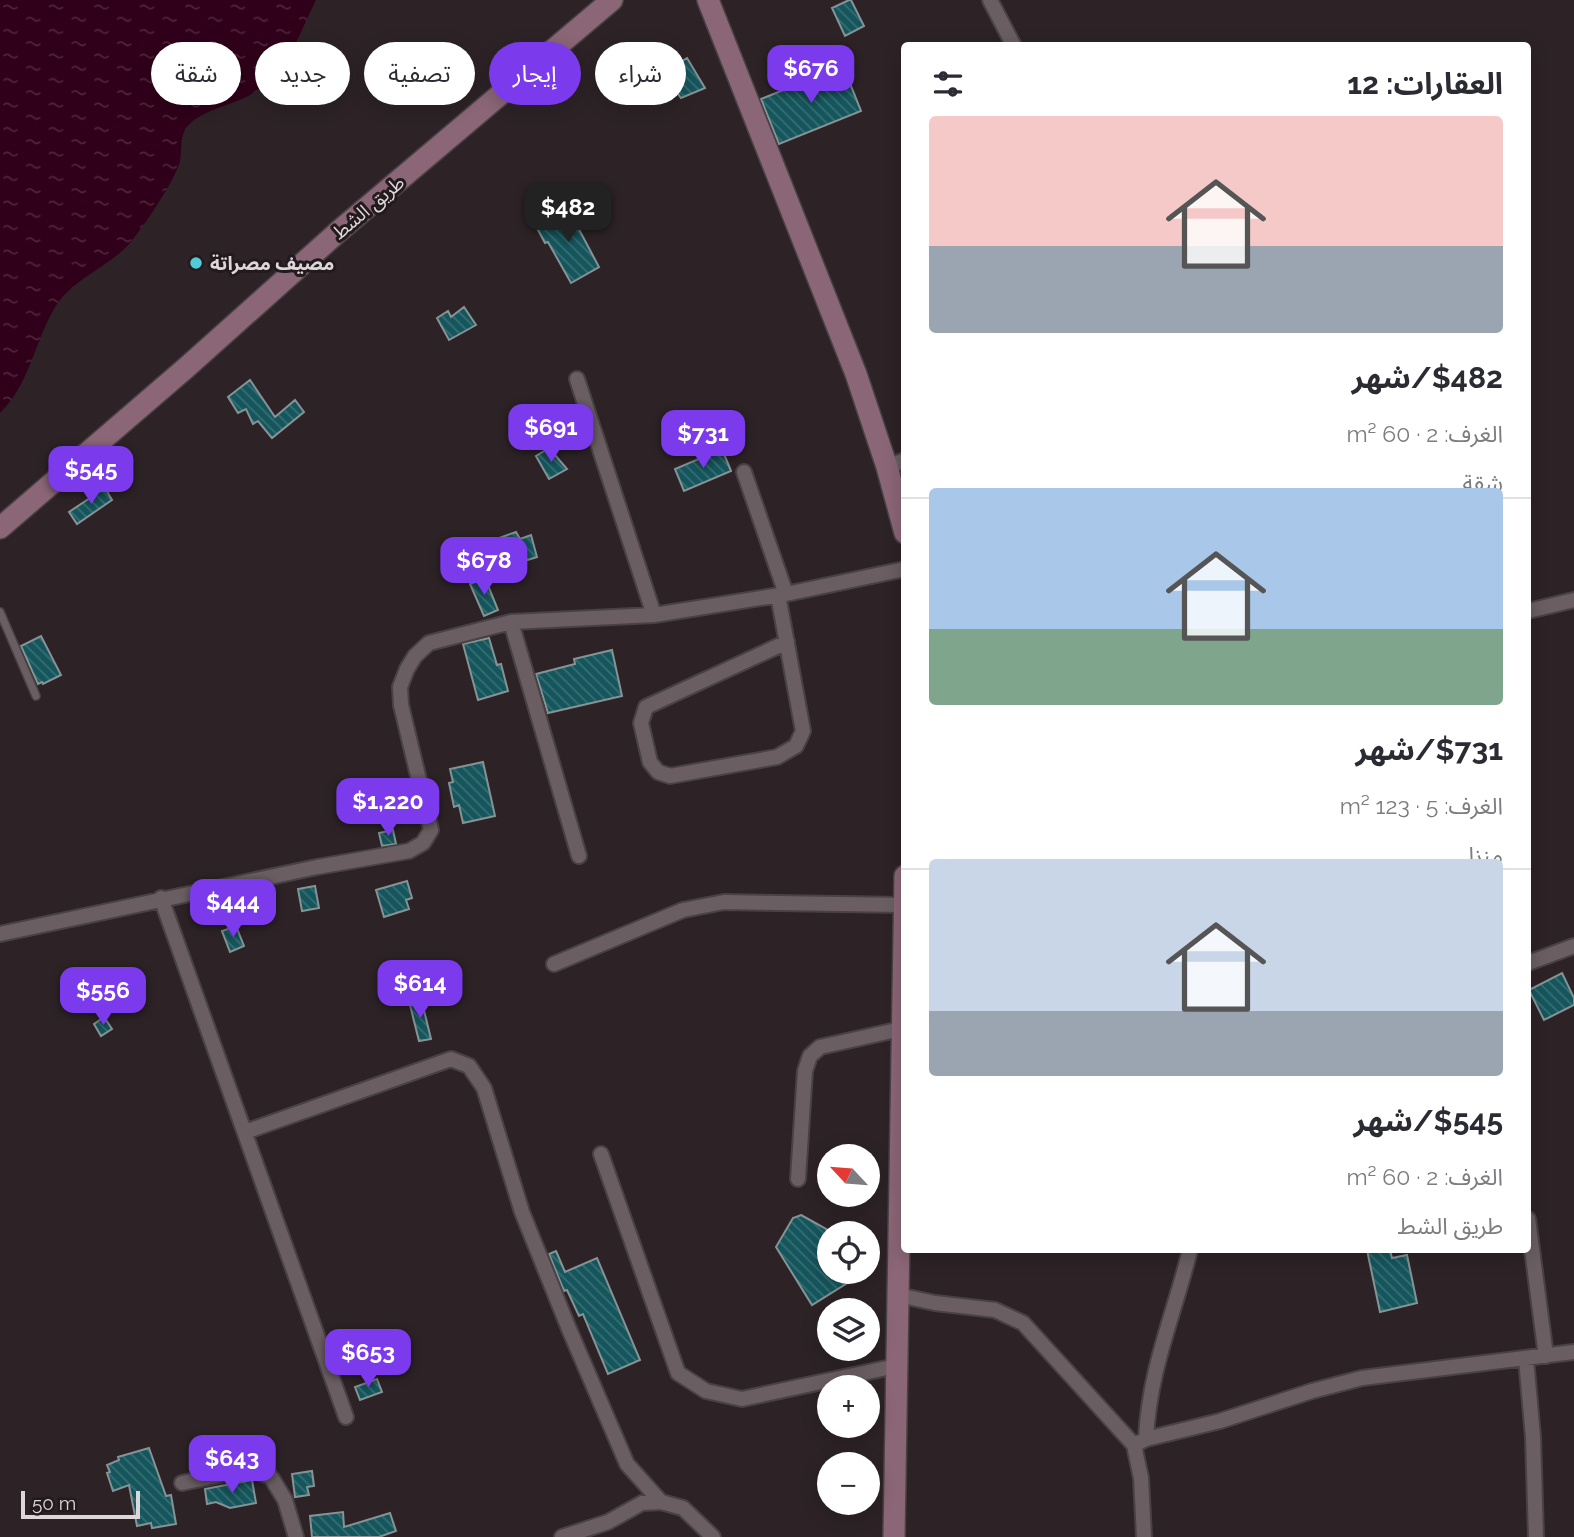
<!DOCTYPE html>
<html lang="ar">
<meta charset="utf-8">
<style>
:root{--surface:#fff;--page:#f7f7f7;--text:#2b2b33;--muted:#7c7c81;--line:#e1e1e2;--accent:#7c3aed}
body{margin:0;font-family:Raleway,"Noto Sans Arabic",sans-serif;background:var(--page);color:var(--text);direction:rtl;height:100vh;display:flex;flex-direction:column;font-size:26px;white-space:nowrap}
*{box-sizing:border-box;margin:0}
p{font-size:23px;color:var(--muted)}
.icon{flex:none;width:38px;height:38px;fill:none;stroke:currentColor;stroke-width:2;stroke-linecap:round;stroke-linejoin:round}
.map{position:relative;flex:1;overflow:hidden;direction:ltr}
.details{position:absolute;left:901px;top:42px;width:630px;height:1211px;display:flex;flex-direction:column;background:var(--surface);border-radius:7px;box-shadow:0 4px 18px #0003;direction:rtl}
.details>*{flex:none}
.hud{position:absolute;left:21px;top:42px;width:665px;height:63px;direction:rtl;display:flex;gap:14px}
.needle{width:46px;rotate:296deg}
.controls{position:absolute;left:817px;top:1144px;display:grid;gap:14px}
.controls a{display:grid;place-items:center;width:63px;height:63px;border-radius:50%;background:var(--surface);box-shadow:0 4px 18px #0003;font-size:35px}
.scale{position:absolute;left:21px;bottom:18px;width:119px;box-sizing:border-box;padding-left:7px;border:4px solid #ded7da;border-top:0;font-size:19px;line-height:24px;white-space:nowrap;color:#ded7da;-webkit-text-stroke:5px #231a1e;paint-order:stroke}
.price{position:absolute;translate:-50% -60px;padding:0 16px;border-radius:14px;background:var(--accent);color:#fff;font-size:23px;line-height:46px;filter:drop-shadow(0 2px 4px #0008)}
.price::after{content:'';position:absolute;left:50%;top:42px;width:21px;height:16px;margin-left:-10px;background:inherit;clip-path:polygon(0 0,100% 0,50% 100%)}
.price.current{background:#222;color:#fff}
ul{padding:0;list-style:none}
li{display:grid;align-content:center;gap:14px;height:371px;padding:0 28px}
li+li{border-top:2px solid var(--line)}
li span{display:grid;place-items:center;height:217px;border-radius:7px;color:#555}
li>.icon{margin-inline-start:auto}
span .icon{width:126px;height:126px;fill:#fffc;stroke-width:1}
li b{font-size:30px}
h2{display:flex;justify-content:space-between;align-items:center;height:84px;padding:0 28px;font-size:30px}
.pill{padding:0 24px;border-radius:32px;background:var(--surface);box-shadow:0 4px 18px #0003;font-size:24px;line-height:63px}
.pill.current{background:var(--accent);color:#fff}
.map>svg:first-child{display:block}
.water{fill:url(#water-ripples)}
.building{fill:url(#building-back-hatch);stroke:#859395;stroke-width:2}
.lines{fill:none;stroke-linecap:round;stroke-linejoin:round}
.lane-casing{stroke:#494245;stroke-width:10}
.street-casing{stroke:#494245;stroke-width:18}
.secondary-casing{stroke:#494245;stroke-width:24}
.lane{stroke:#6a5e62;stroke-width:7}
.street{stroke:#6a5e62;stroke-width:14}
.secondary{stroke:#8b6676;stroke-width:21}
.poi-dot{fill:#52cbd9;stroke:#231a1e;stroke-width:2.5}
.labels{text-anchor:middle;stroke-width:6;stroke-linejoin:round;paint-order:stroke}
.street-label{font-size:19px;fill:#ded7da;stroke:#231a1e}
.poi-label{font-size:19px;font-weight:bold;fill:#ded7da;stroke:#231a1e;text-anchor:start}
</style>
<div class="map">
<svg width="1574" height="1537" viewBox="0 0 1574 1537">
<defs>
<pattern id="water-ripples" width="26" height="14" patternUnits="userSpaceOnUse" patternTransform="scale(1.75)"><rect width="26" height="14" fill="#30001a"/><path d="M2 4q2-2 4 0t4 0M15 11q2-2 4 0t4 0" fill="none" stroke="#4e243b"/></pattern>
<pattern id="building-back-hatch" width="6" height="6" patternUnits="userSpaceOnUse" patternTransform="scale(1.75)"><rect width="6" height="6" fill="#15565d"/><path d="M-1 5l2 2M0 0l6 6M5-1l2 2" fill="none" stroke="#376e74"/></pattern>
</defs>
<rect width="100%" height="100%" fill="#2d2327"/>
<path class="water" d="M0 0H316C303 26 292 58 271 79 265 84 257 90 250 95 233 105 194 112 185 130 180 139 182 151 180 161 176 179 142 229 130 243 108 268 71 279 54 309 34 344 29 385 0 413Z"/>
<path class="building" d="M849 0H851L864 26 845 36 832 8Z
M687 58 705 88 681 98 675 90 669 93 660 74Z
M843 66 861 111 779 144 761 99Z
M566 205 599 267 571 283 548 242 545 243 537 228 542 225 539 220Z
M464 307 476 325 449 340 437 318 448 311 451 317Z
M250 380 275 417 295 400 304 412 272 438 258 421 253 424 246 409 238 413 228 397Z
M549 448 567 469 549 479 536 456Z
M722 449 731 471 684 491 675 469Z
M105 488 112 500 77 524 69 512Z
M516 532 520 539 531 535 537 557 505 567 496 539Z
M485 578 498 610 484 616 470 584Z
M41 636 61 675 43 684 42 682 38 684 21 646Z
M489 638 497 665 501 664 508 691 478 700 463 644Z
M612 650 622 696 548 713 536 674 575 664 574 659Z
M483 762 495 816 463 823 459 805 454 807 449 783 453 782 450 769Z
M393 830 396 844 382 846 379 833Z
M407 881 412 898 406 900 409 909 384 917 376 890Z
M315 886 319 908 302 911 298 889Z
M236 926 244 946 230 952 222 931Z
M1562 973 1574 998V1005L1544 1020 1529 990Z
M421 998 431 1039 419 1041 409 1001Z
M104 1017 112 1029 101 1036 94 1024Z
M801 1215 830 1231V1272H865L812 1305 776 1247 793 1218Z
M1367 1250H1390L1392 1258 1407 1255 1417 1303 1380 1312Z
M556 1251 565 1272 597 1258 640 1360 608 1374 583 1314 579 1316 567 1290 564 1291 549 1254Z
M377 1379 382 1392 360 1400 355 1387Z
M149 1448 166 1496 171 1495 176 1524 152 1528 151 1523 137 1526 129 1485 113 1491 107 1473 110 1472 107 1465 119 1460 118 1457Z
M312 1471 314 1486 307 1487 309 1495 295 1497 292 1474Z
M252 1480 256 1503 230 1508 216 1502 207 1504 205 1489Z
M343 1512 344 1527 390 1513 396 1531 379 1537H312L310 1516Z"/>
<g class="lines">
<g class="lane-casing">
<path id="lane" d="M0 612 36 696"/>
</g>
<g class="street-casing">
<path id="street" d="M990 0 1014 46
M577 379 654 615
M887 467 905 460
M744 472 786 594
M778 595 803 731 796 746 777 757 670 776 658 772 650 762 641 723 646 707 787 642
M1528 611 1574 600
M511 622 579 856
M161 898 346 1417
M0 934 317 867 409 851 423 843 431 830 401 705 400 687 407 669 415 656 429 643 511 622 654 615 786 594 905 569
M1528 963 1574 946
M554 964 683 910 724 902 903 905
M245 1132 451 1059 469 1066 484 1088 522 1212 569 1329 627 1464 661 1502
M601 1154 678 1373 706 1391 742 1399 896 1366
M798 1179 805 1071 810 1056 820 1047 901 1029
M1528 1219 1546 1356
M898 1295 935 1303 995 1310 1023 1323 1134 1445 1141 1478 1144 1537
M1526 1359 1533 1437 1536 1537
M1146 1439C1149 1370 1174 1315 1190 1250
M1134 1445 1146 1439 1220 1421 1312 1391 1362 1378 1574 1352
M182 1483 248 1469 271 1477 285 1500 296 1537
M562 1537 608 1522 642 1503 661 1502 683 1508 713 1537"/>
</g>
<g class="secondary-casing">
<path id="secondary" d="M708 0 856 374 887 467 905 533
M0 528 187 367 339 231 612 0
M894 1537 905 876"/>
</g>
<use href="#lane" class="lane"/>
<use href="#street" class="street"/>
<use href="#secondary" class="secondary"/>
</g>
<circle class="poi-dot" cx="196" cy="263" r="7"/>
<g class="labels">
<g class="street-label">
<text transform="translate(368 207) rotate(-40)" y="7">طريق الشط</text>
</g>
<g class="poi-label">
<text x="210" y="270">مصيف مصراتة</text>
</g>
</g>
</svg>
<div class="controls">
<a><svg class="needle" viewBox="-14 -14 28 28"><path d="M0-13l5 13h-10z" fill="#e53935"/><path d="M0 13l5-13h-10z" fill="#7c7c81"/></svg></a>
<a><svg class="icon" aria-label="locate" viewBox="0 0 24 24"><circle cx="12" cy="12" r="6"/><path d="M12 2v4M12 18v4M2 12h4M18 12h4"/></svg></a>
<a><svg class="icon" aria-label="layers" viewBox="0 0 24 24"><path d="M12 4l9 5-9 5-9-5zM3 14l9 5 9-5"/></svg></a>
<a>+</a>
<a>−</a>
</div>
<div class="scale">50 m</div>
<b class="price" style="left:811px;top:105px">$676</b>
<b class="price current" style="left:568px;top:244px">$482</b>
<b class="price" style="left:551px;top:464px">$691</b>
<b class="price" style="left:703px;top:470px">$731</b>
<b class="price" style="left:91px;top:506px">$545</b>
<b class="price" style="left:484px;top:597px">$678</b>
<b class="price" style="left:388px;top:838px">$1,220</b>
<b class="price" style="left:233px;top:939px">$444</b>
<b class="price" style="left:420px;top:1020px">$614</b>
<b class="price" style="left:103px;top:1027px">$556</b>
<b class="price" style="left:368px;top:1389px">$653</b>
<b class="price" style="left:232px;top:1495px">$643</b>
<div class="hud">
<a class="pill">شراء</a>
<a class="pill current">إيجار</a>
<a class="pill">تصفية</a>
<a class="pill">جديد</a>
<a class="pill">شقة</a>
</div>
<section class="details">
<h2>العقارات: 12<svg class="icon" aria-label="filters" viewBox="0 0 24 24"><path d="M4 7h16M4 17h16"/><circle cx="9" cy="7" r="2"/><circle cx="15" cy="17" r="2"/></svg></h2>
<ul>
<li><span style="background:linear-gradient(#f6c9c9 60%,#9aa5b1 0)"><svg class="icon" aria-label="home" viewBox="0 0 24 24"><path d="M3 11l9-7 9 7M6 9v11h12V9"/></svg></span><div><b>$482/شهر</b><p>الغرف: 2 · 60 m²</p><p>شقة</p></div></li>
<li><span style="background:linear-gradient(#a9c7e8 65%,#7fa58c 0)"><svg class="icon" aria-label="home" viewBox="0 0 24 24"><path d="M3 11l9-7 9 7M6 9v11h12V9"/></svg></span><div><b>$731/شهر</b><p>الغرف: 5 · 123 m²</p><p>منزل</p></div></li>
<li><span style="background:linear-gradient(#c9d6e8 70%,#9aa5b1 0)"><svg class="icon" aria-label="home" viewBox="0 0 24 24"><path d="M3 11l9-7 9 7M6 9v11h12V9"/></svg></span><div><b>$545/شهر</b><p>الغرف: 2 · 60 m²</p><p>طريق الشط</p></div></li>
</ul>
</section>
</div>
